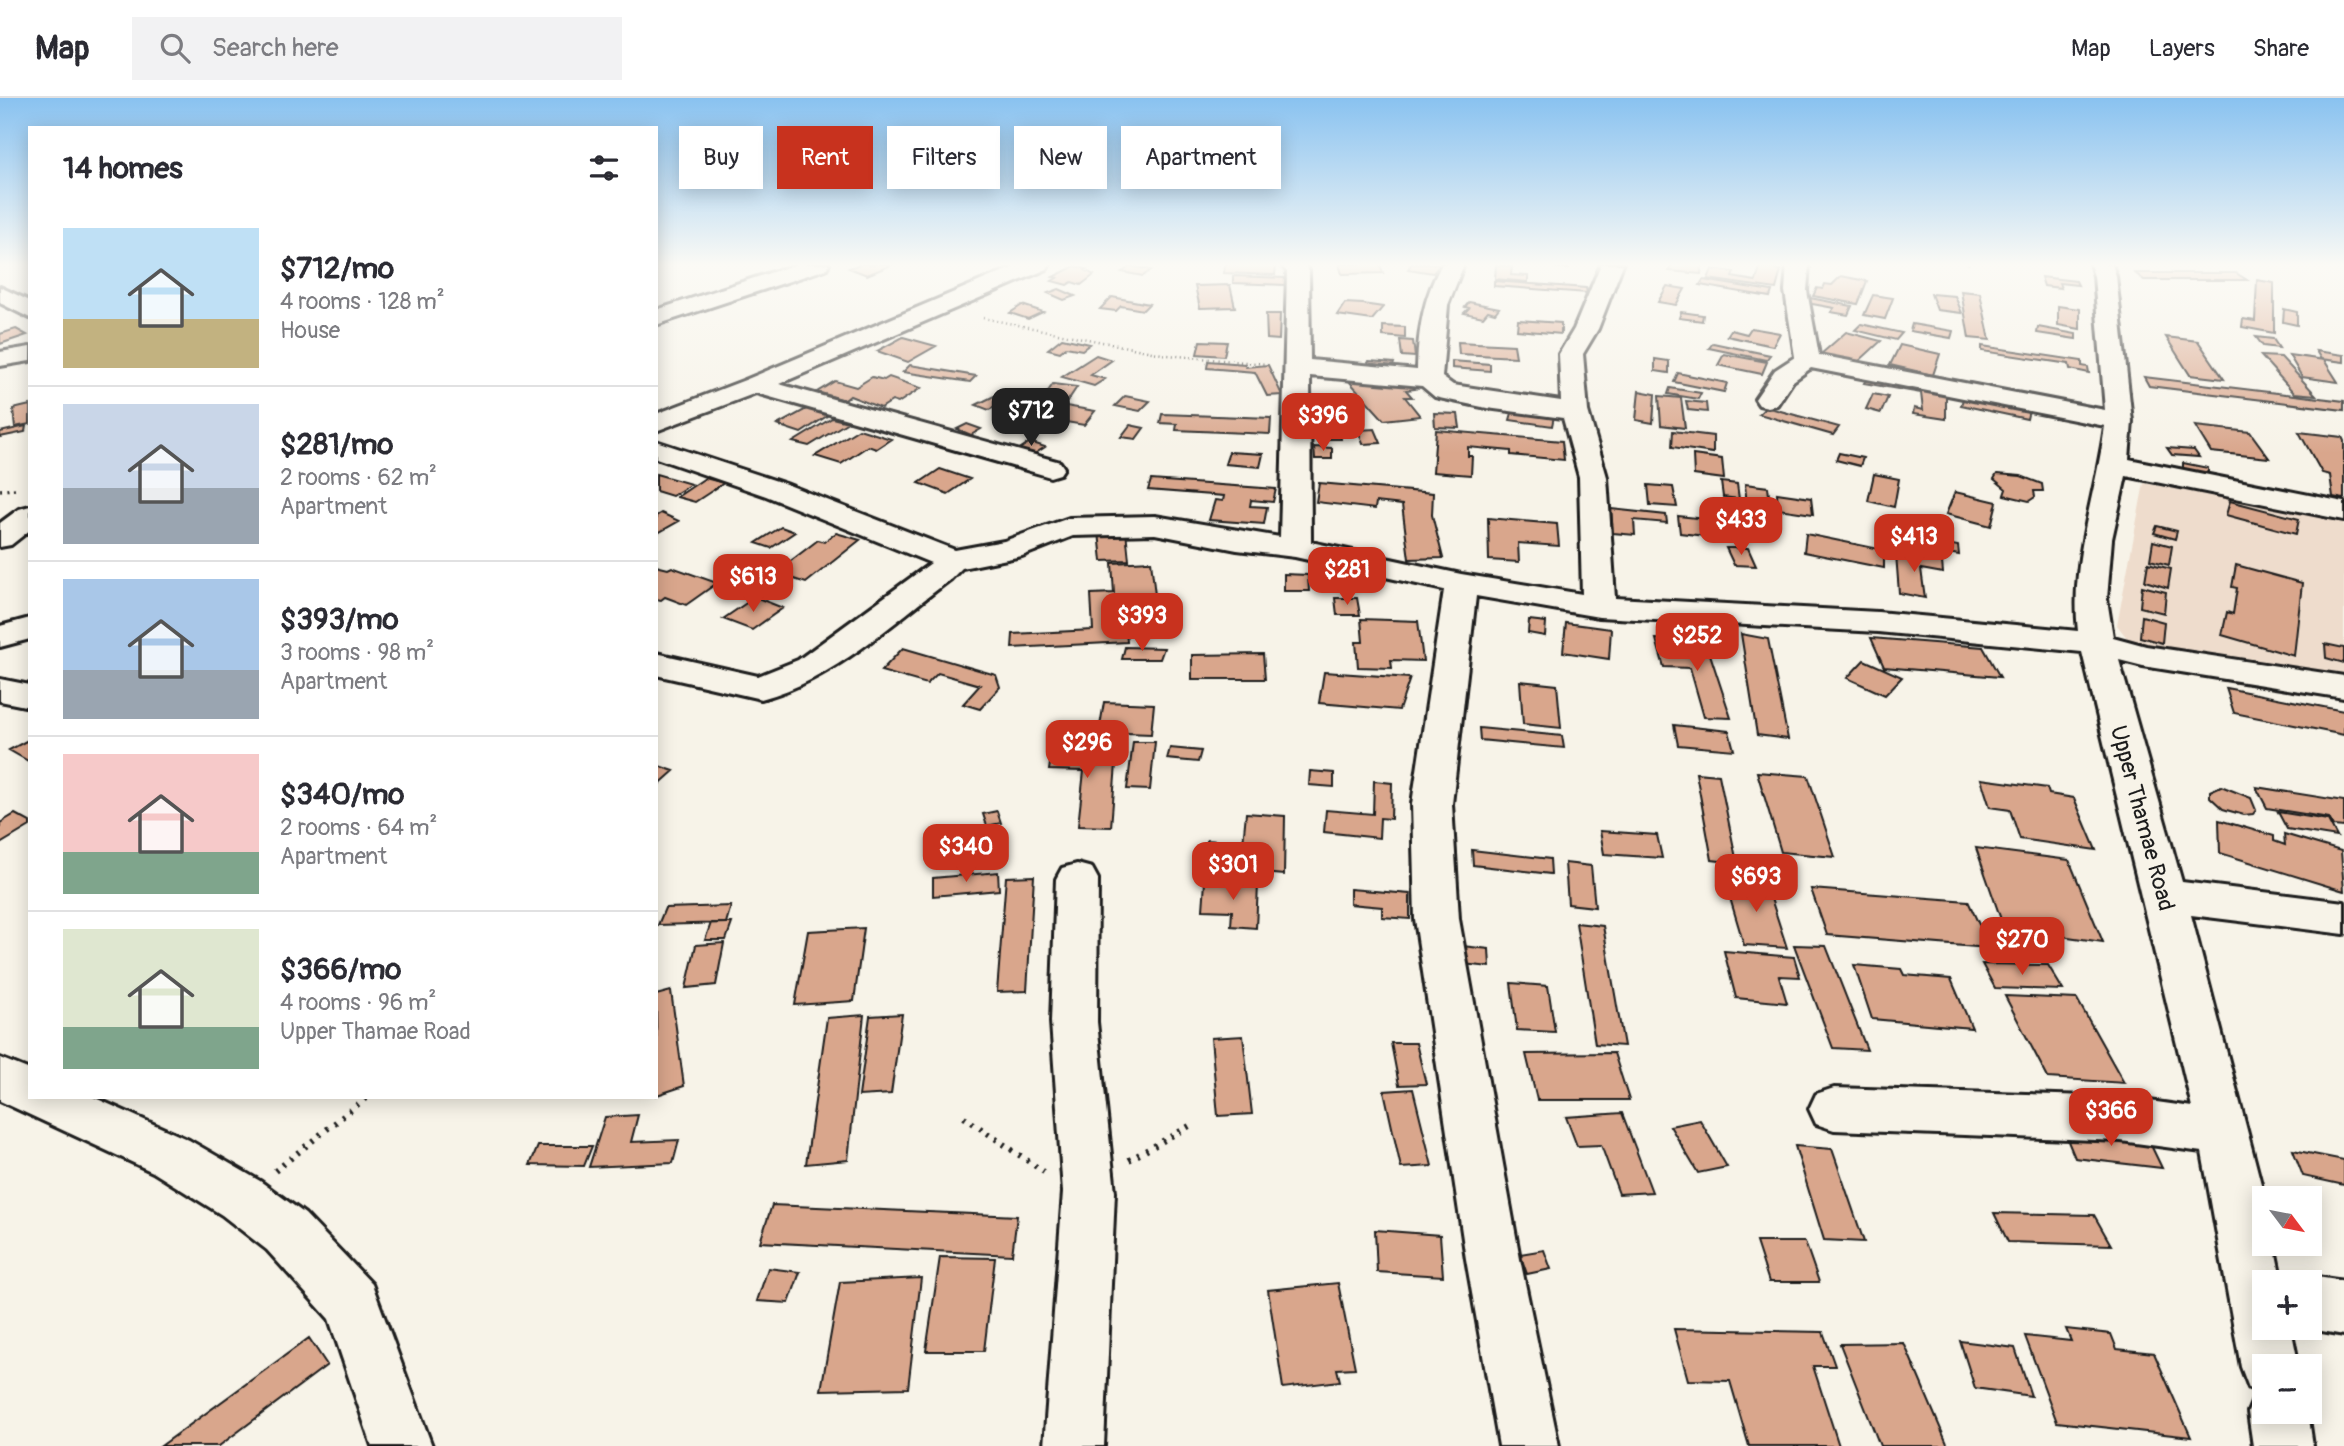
<!DOCTYPE html>
<meta charset="utf-8">
<style>
:root{--surface:#fff;--page:#f2f2f3;--text:#2b2b33;--muted:#7c7c81;--line:#e1e1e2;--accent:#c8321e}
body{margin:0;font-family:Pangolin,sans-serif;background:var(--page);color:var(--text);height:100vh;display:flex;flex-direction:column;font-size:26px;white-space:nowrap}
*{box-sizing:border-box;margin:0}
p{font-size:23px;color:var(--muted)}
.icon{flex:none;width:38px;height:38px;fill:none;stroke:currentColor;stroke-width:2;stroke-linecap:round;stroke-linejoin:round}
.map{position:relative;flex:1;overflow:hidden}
.side{position:absolute;left:28px;top:28px;width:630px;height:973px;display:flex;flex-direction:column;background:var(--surface);border-radius:0px;box-shadow:0 4px 18px #0003}
.side>*{flex:none}
.hud{position:absolute;left:679px;top:28px;width:665px;height:63px;display:flex;gap:14px}
.needle{width:46px;rotate:122deg}
.controls{position:absolute;left:2252px;top:1088px;display:grid;gap:14px}
.controls a{display:grid;place-items:center;width:70px;height:70px;border-radius:0px;background:var(--surface);box-shadow:0 4px 18px #0003;font-size:35px}
.price{position:absolute;translate:-50% -60px;padding:0 16px;border-radius:14px;background:var(--accent);color:#fff;font-size:23px;line-height:46px;filter:drop-shadow(0 2px 4px #0008)}
.price::after{content:'';position:absolute;left:50%;top:42px;width:21px;height:16px;margin-left:-10px;background:inherit;clip-path:polygon(0 0,100% 0,50% 100%)}
.price.selected{background:#222;color:#fff}
ul{padding:0;list-style:none}
li{display:flex;align-items:center;gap:21px;height:175px;padding:0 35px}
li+li{border-top:2px solid var(--line)}
li span{display:grid;place-items:center;flex:none;width:196px;height:140px;border-radius:0px;color:#555}
li>.icon{margin-inline-start:auto}
span .icon{width:84px;height:84px;fill:#fffc;stroke-width:1}
li b{font-size:30px}
h2{display:flex;justify-content:space-between;align-items:center;height:84px;padding:0 35px;font-size:30px}
.pill{padding:0 24px;border-radius:0px;background:var(--surface);box-shadow:0 4px 18px #0003;font-size:24px;line-height:63px}
.pill.selected{background:var(--accent);color:#fff}
header{display:flex;align-items:center;gap:42px;box-sizing:border-box;height:98px;padding:0 35px;background:var(--surface);border-bottom:2px solid var(--line)}
header strong{font-size:33px}
nav{display:flex;gap:38px;margin-inline-start:auto;font-size:24px}
.search{width:490px;height:63px;background:var(--page);display:flex;align-items:center;gap:18px;box-sizing:border-box;padding:0 24px;border-radius:0px;color:var(--muted);font-size:26px}
.map>svg:first-child{display:block}
.built{fill:#eedccc}
.building{fill:#d9a68c;stroke:#1c1c1c;stroke-width:2}
.lines{fill:none;stroke-linecap:round;stroke-linejoin:round}
.minor-casing{stroke:#1c1c1c;stroke-width:6}
.path-far2{stroke:#1c1c1c;stroke-width:2.5;stroke-dasharray:1 3.5;stroke-linecap:butt}
.path-far1{stroke:#1c1c1c;stroke-width:3.5;stroke-dasharray:2 4.5;stroke-linecap:butt}
.path{stroke:#1c1c1c;stroke-width:6;stroke-dasharray:2.5 7;stroke-linecap:butt}
.minor{fill:#f7f3e8;fill-rule:evenodd}
.labels{text-anchor:middle;stroke-width:7;stroke-linejoin:round;paint-order:stroke}
.street-label{font-size:23px;fill:#1c1c1c;stroke:#f7f3e8}
</style>
<header>
<strong>Map</strong>
<div class="search"><svg class="icon" aria-label="search" viewBox="0 0 24 24"><circle cx="10" cy="10" r="6"/><path d="M15 15l6 6"/></svg>Search here</div>
<nav><a>Map</a><a>Layers</a><a>Share</a></nav>
</header>
<div class="map">
<svg width="2344" height="1348" viewBox="0 0 2344 1348">
<rect width="100%" height="100%" fill="#f7f3e8"/>
<filter id="ink" filterUnits="userSpaceOnUse"><feTurbulence type="fractalNoise" baseFrequency=".0143" numOctaves="2"/><feDisplacementMap in="SourceGraphic" scale="14" xChannelSelector="R" yChannelSelector="G"/><feConvolveMatrix kernelMatrix="1 2 1 2 8 2 1 2 1" color-interpolation-filters="sRGB"/></filter>
<g filter="url(#ink)">
<path class="built" d="M2144 385 2344 423V585L2171 557 2130 544 2117 527Z"/>
<path class="building" d="M860 166H894L867 177 849 170Z
M1225 166 1276 167 1275 177 1224 175Z
M1339 166H1380L1383 175 1342 176Z
M1411 166H1440L1433 175 1408 171Z
M1521 166H1569V171Z
M1672 166H1702L1701 176 1669 173Z
M1496 167 1512 168 1511 177 1528 178V184L1495 181Z
M1075 168 1087 171 1085 172 1094 177 1081 187 1072 184 1067 187 1052 183 1057 180 1053 179Z
M1131 168 1151 172 1143 178 1122 174Z
M1760 169 1781 172 1776 191 1708 181 1712 171 1734 174 1732 179 1756 183Z
M2135 175H2236L2247 182H2144Z
M1233 178 1285 180V187L1233 185Z
M1841 178 1867 183 1858 206 1813 198 1817 190 1823 191 1825 186 1832 187Z
M2041 179 2076 183 2078 187 2059 185 2061 190 2044 188Z
M1703 182 1772 193 1770 199 1700 187Z
M2257 182 2274 185V235L2242 229 2243 221 2255 223Z
M1494 183 1586 190 1587 195 1494 188Z
M1230 187 1235 209 1200 210 1195 188Z
M1667 188 1685 191 1676 207 1658 204Z
M1059 191 1075 198 1064 202 1048 195Z
M1961 193 1980 195 1990 242 1969 240Z
M1931 196 1955 198 1962 215 1937 212Z
M1873 197 1893 200 1885 221 1864 217Z
M1112 199 1149 206 1143 212 1121 208 1116 213 1100 211Z
M1810 200 1852 208 1848 217 1831 214 1834 210 1807 205Z
M1469 204 1499 210 1495 215 1488 213 1483 219 1464 215 1469 210 1465 209Z
M1345 205 1363 206 1383 209 1372 222 1337 217Z
M1022 207 1043 214 1028 221 1010 215Z
M2058 208 2080 211V231L2058 227Z
M2284 211 2297 214V227L2283 224Z
M1681 214 1703 217 1702 223 1679 220Z
M1266 216H1280L1279 242 1267 241Z
M1518 222 1561 225V236L1517 232Z
M1861 226 1902 235 1896 242 1855 232Z
M1912 226 1953 233 1951 240 1910 233Z
M1383 228 1405 229V240L1383 238Z
M2038 229 2076 236V241L2037 235Z
M1751 230 1780 235 1773 248 1727 238 1731 232 1747 236Z
M16 231 27 237 0 246V236Z
M1846 234 1881 243 1856 266 1821 256Z
M903 239 936 248 908 264 877 253Z
M2166 239 2198 243 2224 281 2190 277Z
M2256 239 2273 241 2279 250 2263 248Z
M1062 240 1090 246 1082 252 1066 249 1060 254 1048 251Z
M1400 242 1413 243 1415 259 1402 258Z
M1200 243 1227 244 1224 258 1197 256Z
M1458 244 1514 247 1516 259 1459 256Z
M1713 245 1770 257 1766 262 1709 250Z
M1900 247 1940 256 1933 277 1890 267Z
M1982 248 2082 263V268L2088 269 2089 275 2070 271 2069 266 1982 253Z
M2316 253 2344 257V264L2321 261Z
M1724 256 1767 264 1762 276 1718 267Z
M1096 257 1112 262 1091 277 1105 281 1094 288 1062 279Z
M2289 257 2324 262 2338 284 2302 279Z
M2261 258 2281 259 2316 297 2294 295Z
M1655 261 1669 263V275L1655 273Z
M1208 263 1245 266 1246 269 1268 267 1282 297 1267 298 1255 274 1207 270Z
M1369 263 1394 265 1392 271 1367 268Z
M1452 263 1490 266V273L1452 270Z
M910 267 976 278 970 284 903 274Z
M1678 275 1727 285 1724 294 1674 284Z
M872 279 884 282 889 279 921 290 898 305 892 303 881 310 850 298 845 302 817 294 835 283 856 289Z
M2144 279 2344 303V312L2149 288Z
M1372 280 1379 281 1383 286 1408 283 1415 291 1406 292 1412 299H1405L1420 318 1384 322 1348 282Z
M1867 280 1946 294V321L1913 316 1914 310 1923 312 1921 295 1864 285Z
M1053 286 1077 289 1067 304 1042 302Z
M1670 290 1701 295 1698 301 1668 296Z
M1006 292 1019 297 989 312 976 307Z
M1639 293 1655 296 1653 325 1636 322Z
M1873 296 1888 299 1881 315 1866 311Z
M1125 298 1150 303 1140 313 1115 308Z
M1659 298 1681 300 1685 330 1661 327Z
M1964 299 2029 312 2027 321 1961 307Z
M1686 303 1706 305 1707 314 1688 312Z
M30 307V326L15 329 13 311Z
M1066 308 1095 313 1084 327 1054 322Z
M1514 308 1555 313 1552 328 1510 322Z
M810 309 830 316 801 335 777 327Z
M1766 309 1839 329 1833 337 1759 316Z
M1434 315 1458 316 1460 330 1435 329Z
M1162 316 1271 320 1270 336 1176 332 1177 326 1160 325Z
M832 320 848 324 809 348 793 344Z
M1318 321H1339L1341 341H1320Z
M967 326 981 331 971 337 957 331Z
M1130 327 1144 330 1136 341 1121 339Z
M26 328 25 334 0 339V334Z
M2195 328 2250 334 2269 360 2211 354Z
M859 331 891 341 876 351 868 348 841 366 815 358Z
M1375 331 1381 345 1363 346 1358 332Z
M1436 332 1562 343 1564 362 1511 357V353L1468 349V358H1472L1471 377 1433 374Z
M1673 333 1713 338V355L1672 349Z
M2299 334 2342 339 2344 343V401L2333 399 2330 377 2322 375Z
M1030 344 1045 349 1033 357 1018 352Z
M1314 349 1332 350V361H1315Z
M2167 350 2194 352 2199 359 2172 357Z
M1229 354 1263 356 1260 369 1225 366Z
M1839 355 1863 360 1860 368 1836 362Z
M1693 357 1722 361 1724 381 1694 377Z
M2183 365 2208 370V376L2183 371Z
M940 371 970 381 948 396 919 385Z
M656 376 691 386 672 398 656 393Z
M1874 376 1899 381 1894 409 1868 403Z
M1997 376 2021 378 2042 386 2043 393H2034L2035 399 2029 403 2004 397 2006 391 1994 381Z
M705 380 724 385 695 404 677 399Z
M1151 382 1276 391 1273 404 1251 402 1250 408 1267 409 1264 426 1209 422 1215 402 1223 403 1224 398 1148 392Z
M1721 384 1737 386 1739 401 1723 399Z
M1319 385 1433 395 1432 417 1443 460 1409 461 1402 407 1376 404 1375 411 1316 404Z
M1745 386 1768 389 1772 423 1714 413V405L1747 409Z
M1648 387 1673 389 1677 409 1650 407Z
M1955 394 1997 404 1991 428 1946 416Z
M1777 395 1811 400 1813 416 1778 411Z
M2230 403 2299 421 2296 436 2226 417Z
M1611 411 1666 417 1667 425 1634 422 1635 437 1613 435Z
M661 415 679 423 656 436V418Z
M1678 418 1753 426 1755 436 1739 434 1740 442 1680 435Z
M1488 420 1557 426 1559 448 1518 445 1519 464 1489 462Z
M2157 428 2177 433 2175 441 2154 435Z
M781 429 795 434 771 450 756 445Z
M1126 433 1129 462 1102 463 1099 434Z
M836 435 860 442 806 485 775 475 818 442 824 444Z
M1806 436 1884 452V470L1804 454Z
M1925 442 1958 448 1959 457 1925 451Z
M2153 443 2172 448 2169 467 2150 462Z
M1726 450H1748L1756 468 1734 467Z
M1896 456 1942 464 1943 475 1921 471 1925 500 1899 495Z
M1151 463 1159 531 1126 532 1127 544 1012 550 1013 536 1093 532 1091 496 1114 495 1112 465Z
M2148 465 2171 471 2168 490 2145 483Z
M2236 467 2302 485 2294 558 2222 537 2227 514 2233 516 2237 490 2232 489Z
M656 468 668 471 672 469 717 485 686 507 665 499 661 502 656 501Z
M1284 476 1308 477 1309 493H1284Z
M2142 488 2166 494 2164 515 2140 509Z
M755 499 783 510 752 532 723 521Z
M1335 500H1357L1360 517H1337Z
M2142 518 2164 524 2162 545 2140 539Z
M1361 521 1418 523 1423 563 1391 562 1392 570 1358 569 1356 544H1363Z
M1529 522 1546 524 1545 538 1528 535Z
M1566 525 1611 531 1609 561 1563 554Z
M1741 536 1768 541 1788 641 1757 637Z
M1871 540 1983 549 2000 579 1884 569Z
M1656 541 1706 544 1731 620 1704 619 1690 570 1664 569Z
M2325 546 2344 550V565L2326 560Z
M1125 549 1164 550 1160 561H1122Z
M903 550 996 577 1000 589 980 611 963 606 980 587 938 575 927 586 881 573Z
M1263 556 1265 581H1192V557Z
M1864 562 1902 579 1885 597 1847 580Z
M1324 574 1410 580 1399 612 1319 605Z
M1520 583 1557 587 1561 630 1523 626Z
M2226 590 2344 613V637L2234 615Z
M1104 604 1154 606 1151 636 1099 634Z
M1674 627 1729 633 1734 652 1678 647Z
M1479 630 1562 638 1564 650 1480 642Z
M1054 640 1092 641 1089 666H1116L1111 729 1078 728 1084 673 1049 672Z
M30 641V664L9 652Z
M1133 644H1155L1150 692 1127 691Z
M1170 650 1201 653 1198 664 1167 661Z
M656 667 674 673 656 689Z
M1310 673 1334 675V689L1309 687Z
M1757 674 1808 678 1835 759 1781 754Z
M1696 675 1719 677 1737 765 1712 762Z
M1981 681 2047 690 2049 696 2074 700 2096 752 2020 741 2010 712 1990 709Z
M1374 683 1392 685 1391 721 1380 720 1379 740 1324 734 1326 712 1373 716Z
M2221 688 2251 700 2256 712 2253 716 2244 717 2223 711 2210 699V693Z
M2256 689 2344 703V729L2333 728 2329 720 2267 710Z
M997 713 1001 725 987 728 983 716Z
M2278 714 2328 722 2337 739 2287 731Z
M1246 715 1285 718 1284 777 1203 770 1207 742 1243 745Z
M15 716 30 724V728L0 746V725Z
M2219 722 2274 738V743L2285 747 2284 736 2341 753 2344 793 2220 755Z
M1600 733 1657 737 1662 760 1604 756Z
M1976 750 2069 762 2103 844 2004 830Z
M1472 752 1550 761 1551 776 1473 767Z
M1565 765 1591 768 1595 809 1568 806Z
M998 774 999 792 933 798V780Z
M1034 778 1027 893 997 894 1006 779Z
M1725 783 1766 785 1787 850 1744 847Z
M1205 784 1258 787 1256 830 1231 828 1232 813 1203 812Z
M1350 791 1410 796V821L1382 819V809L1350 806Z
M1811 791 1968 803 1990 850 1827 837Z
M731 808 726 825 658 827 665 810Z
M711 825H732L726 842H705Z
M1576 825 1603 828 1624 948 1595 946Z
M864 830 854 903 795 907 808 833Z
M724 845 716 887 686 890 696 847Z
M1794 847 1826 848 1867 952 1833 950Z
M1462 848 1489 851 1490 869 1463 866Z
M1724 853 1794 859 1800 879 1779 878 1787 905 1736 900Z
M1982 866 2048 867 2063 892 1995 890Z
M1854 867 1901 871 1904 877 1951 881 1972 930 1872 921Z
M1511 885 1548 888 1555 934 1517 932Z
M671 893 684 988 657 997 656 897Z
M2005 898 2077 901 2124 985 2048 980Z
M902 916 891 996 859 998 870 918Z
M864 917 848 1062 806 1066 827 920Z
M1243 938 1252 1016 1218 1018 1211 940Z
M1391 945H1416L1426 986 1399 987Z
M1614 955 1629 1002H1537L1526 956Z
M1413 991 1432 1068 1401 1070 1384 993Z
M1622 1015 1652 1094 1619 1096 1601 1047 1577 1048 1566 1019Z
M638 1017 631 1044 679 1042 673 1065 589 1069 605 1019Z
M1700 1022 1727 1069 1698 1075 1670 1028Z
M2062 1029 2147 1039 2162 1070 2075 1060Z
M538 1048H592L584 1068 530 1067Z
M1795 1048 1832 1051 1864 1144 1824 1142Z
M2293 1052 2344 1062V1087L2303 1078Z
M772 1107 1017 1118 1012 1157 760 1144Z
M1994 1115 2094 1117 2111 1147 2008 1144Z
M1375 1132 1440 1137 1443 1178 1377 1174Z
M1756 1144H1805L1819 1184H1769Z
M1544 1152 1551 1171 1527 1176 1520 1156Z
M940 1159 995 1160 984 1253H926Z
M768 1170 800 1174 789 1205 757 1203Z
M921 1180 908 1290 821 1292 840 1184Z
M1338 1185 1355 1270 1337 1271 1340 1283 1283 1290 1268 1192Z
M1674 1231 1823 1234 1835 1268H1813L1839 1348H1749L1730 1283 1688 1282Z
M2066 1231 2111 1236 2117 1251 2154 1255 2191 1339 2057 1324 2025 1238 2071 1243Z
M309 1240 327 1267 219 1348H161Z
M1960 1243 2015 1250 2031 1298 1975 1290Z
M1904 1245 1948 1348H1880L1840 1246Z"/>
<g class="lines">
<g class="minor-casing">
<path id="minor" d="M797 166H829L826 171 656 227V212Z
M1021 166H1050L1047 171 779 286 1060 364 1064 370 1060 376 1050 379 1040 376 756 295 656 333V316L745 282Z
M1281 166H1304L1309 173 1310 262 1417 272C1418 234 1423 199 1442 166H1464L1448 207 1442 279 1453 287 1561 303 1559 256 1574 231 1601 166H1623L1598 231 1583 256 1588 313 1607 379 1615 500 1878 514 2078 533C2070 462 2096 398 2105 328L1811 270 1793 283 1777 307 1768 309 1759 307 1755 301 1775 272 1795 259 1785 193 1787 166H1809L1807 193 1819 257 2105 312 2094 178 2090 166H2112L2116 178 2132 323 2129 361 2344 404V422L2126 378 2112 441 2107 501 2113 539 2146 548 2344 578V600L2143 568 2119 562 2182 784 2344 804V836L2191 817 2261 1086 2264 1104V1146H2274L2282 1185H2264V1230H2291L2299 1269H2264V1314H2308L2313 1348H2253L2248 1314 2257 1293 2249 1290 2241 1269 2202 1054 2121 1043 1834 1032 1816 1026 1809 1011 1816 996 1834 990 2121 999 2192 1009 2082 554 1878 534 1599 519 1476 498 1452 706 1459 821 1520 1161 1559 1348H1499L1466 1161 1415 821 1412 706 1444 492 1295 459 1237 452 1155 436 1073 438 1022 458 962 470 951 481C892 525 834 582 761 601L656 577V555L758 578 798 562 931 465 766 398 656 360V343L786 386 955 452 1004 443 1069 420 1155 418 1280 439 1287 174ZM1310 278 1422 288 1435 299 1444 301 1487 310 1563 320 1579 379 1582 496 1461 476 1311 444Z
M0 189 30 203V220L0 205Z
M30 249V263L0 268V254Z
M30 408V432L11 447 0 449V425L19 411Z
M30 520V541L0 549V528Z
M0 581 30 587V609L0 603Z
M1077 766 1092 770 1098 781 1097 924 1115 1094 1104 1348H1044L1063 1094 1051 924 1056 781 1062 770Z
M0 960 30 972V999H93L189 1042 260 1083 305 1116 372 1186 432 1348H372L329 1221 267 1152 222 1117 153 1074 0 1003Z
M2310 1178 2344 1183V1237L2305 1230H2310V1185H2293Z"/>
</g>
<path class="path-far2" d="M1968 166 1970 168
M983 220 1167 257 1267 266"/>
<path class="path-far1" d="M0 392 15 391"/>
<path class="path" d="M964 1019 1044 1074
M1129 1062 1193 1026
M275 1073 367 999"/>
<use href="#minor" class="minor"/>
</g>
</g>
<linearGradient id="sky" x2="0" y2="1"><stop stop-color="#89c2f0"/><stop offset="0.47" stop-color="#fbfaf5"/><stop offset="1" stop-color="#fbfaf5" stop-opacity="0"/></linearGradient>
<rect width="2344" height="355" fill="url(#sky)"/>
<g class="labels">
<g class="street-label">
<text transform="translate(2143 720) rotate(75)" y="8">Upper Thamae Road</text>
</g>
</g>
</svg>
<div class="controls">
<a><svg class="needle" viewBox="-14 -14 28 28"><path d="M0-13l5 13h-10z" fill="#e53935"/><path d="M0 13l5-13h-10z" fill="#7c7c81"/></svg></a>
<a>+</a>
<a>−</a>
</div>
<b class="price selected" style="left:1031px;top:350px">$712</b>
<b class="price" style="left:1323px;top:355px">$396</b>
<b class="price" style="left:1741px;top:459px">$433</b>
<b class="price" style="left:1914px;top:476px">$413</b>
<b class="price" style="left:1347px;top:509px">$281</b>
<b class="price" style="left:753px;top:516px">$613</b>
<b class="price" style="left:1142px;top:555px">$393</b>
<b class="price" style="left:1697px;top:575px">$252</b>
<b class="price" style="left:1087px;top:682px">$296</b>
<b class="price" style="left:966px;top:786px">$340</b>
<b class="price" style="left:1233px;top:804px">$301</b>
<b class="price" style="left:1756px;top:816px">$693</b>
<b class="price" style="left:2022px;top:879px">$270</b>
<b class="price" style="left:2111px;top:1050px">$366</b>
<div class="hud">
<a class="pill">Buy</a>
<a class="pill selected">Rent</a>
<a class="pill">Filters</a>
<a class="pill">New</a>
<a class="pill">Apartment</a>
</div>
<section class="side">
<h2>14 homes<svg class="icon" aria-label="filters" viewBox="0 0 24 24"><path d="M4 7h16M4 17h16"/><circle cx="9" cy="7" r="2"/><circle cx="15" cy="17" r="2"/></svg></h2>
<ul>
<li><span style="background:linear-gradient(#bfe0f5 65%,#c2b280 0)"><svg class="icon" aria-label="home" viewBox="0 0 24 24"><path d="M3 11l9-7 9 7M6 9v11h12V9"/></svg></span><div><b>$712/mo</b><p>4 rooms · 128 m²</p><p>House</p></div></li>
<li><span style="background:linear-gradient(#c9d6e8 60%,#9aa5b1 0)"><svg class="icon" aria-label="home" viewBox="0 0 24 24"><path d="M3 11l9-7 9 7M6 9v11h12V9"/></svg></span><div><b>$281/mo</b><p>2 rooms · 62 m²</p><p>Apartment</p></div></li>
<li><span style="background:linear-gradient(#a9c7e8 65%,#9aa5b1 0)"><svg class="icon" aria-label="home" viewBox="0 0 24 24"><path d="M3 11l9-7 9 7M6 9v11h12V9"/></svg></span><div><b>$393/mo</b><p>3 rooms · 98 m²</p><p>Apartment</p></div></li>
<li><span style="background:linear-gradient(#f6c9c9 70%,#7fa58c 0)"><svg class="icon" aria-label="home" viewBox="0 0 24 24"><path d="M3 11l9-7 9 7M6 9v11h12V9"/></svg></span><div><b>$340/mo</b><p>2 rooms · 64 m²</p><p>Apartment</p></div></li>
<li><span style="background:linear-gradient(#dfe7d0 70%,#7fa58c 0)"><svg class="icon" aria-label="home" viewBox="0 0 24 24"><path d="M3 11l9-7 9 7M6 9v11h12V9"/></svg></span><div><b>$366/mo</b><p>4 rooms · 96 m²</p><p>Upper Thamae Road</p></div></li>
</ul>
</section>
</div>
